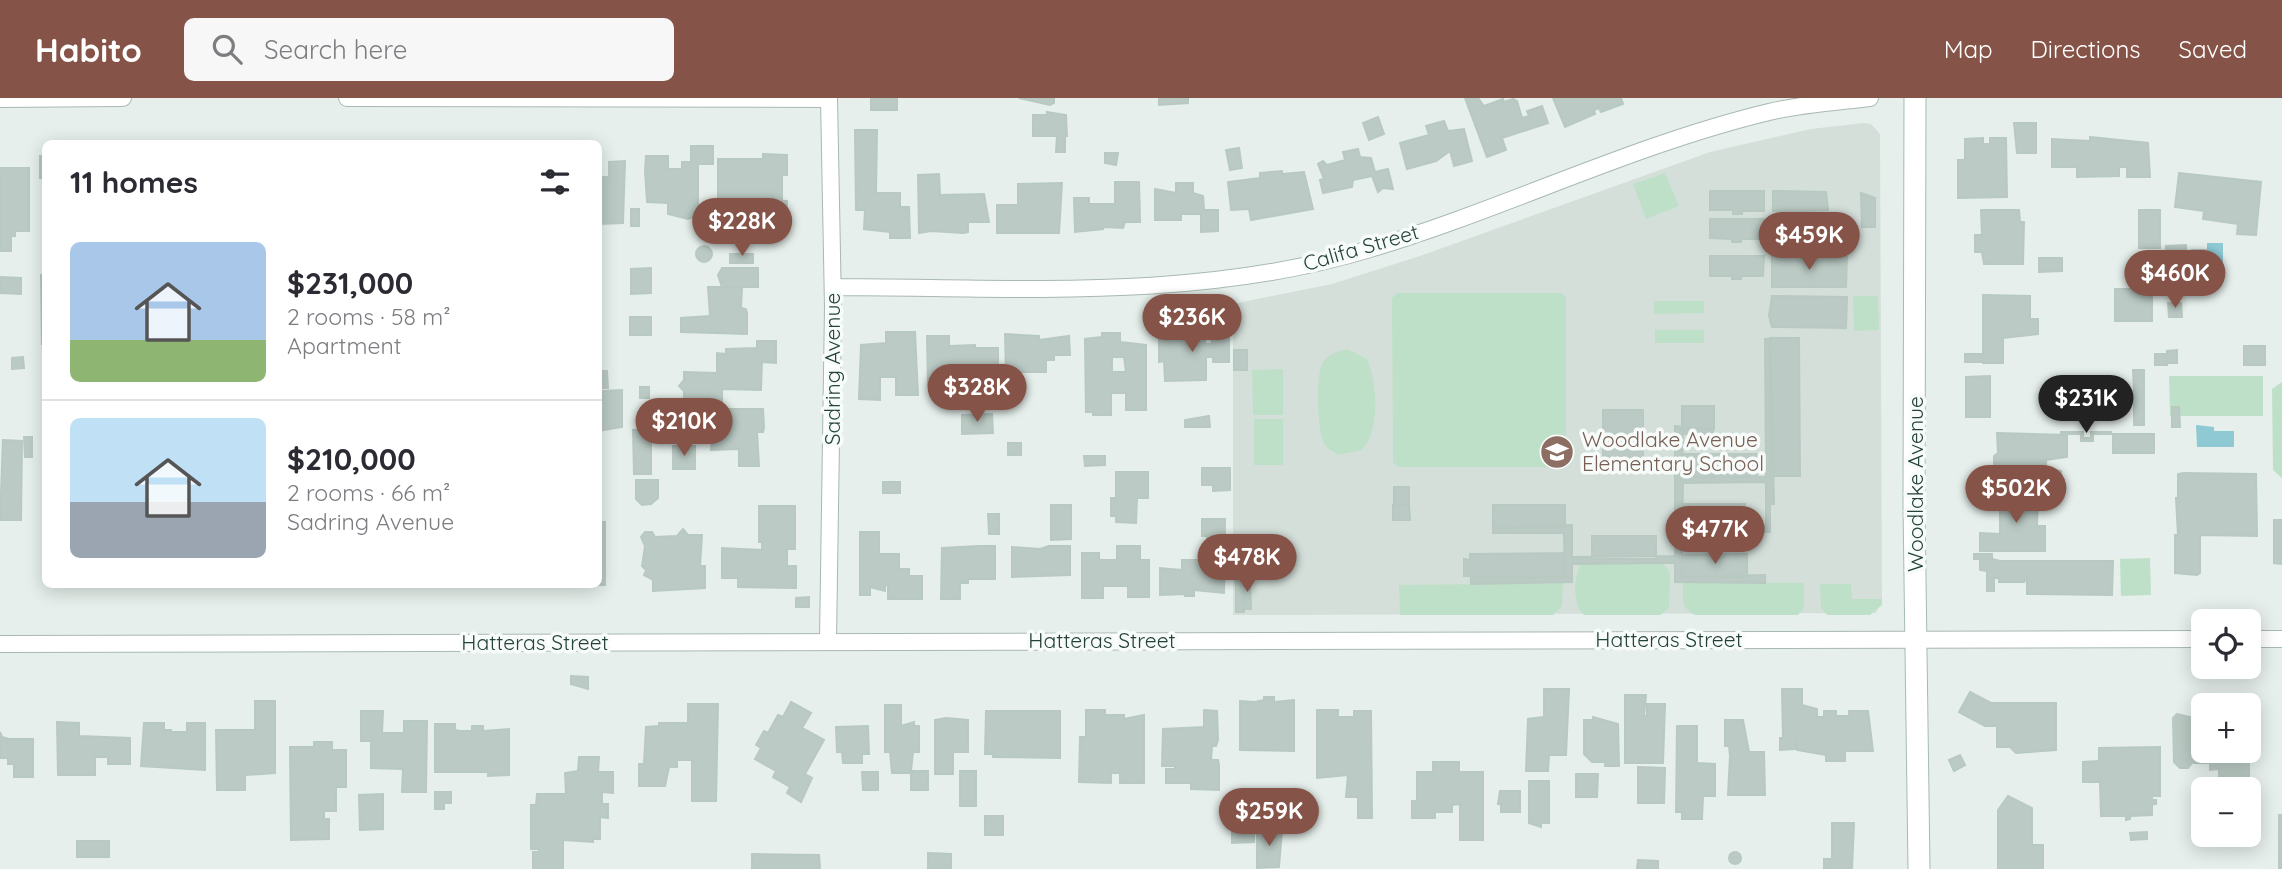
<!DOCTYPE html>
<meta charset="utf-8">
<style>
:root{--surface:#fff;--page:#f7f7f7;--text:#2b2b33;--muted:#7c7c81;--line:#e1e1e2;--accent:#855347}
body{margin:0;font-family:Quicksand,sans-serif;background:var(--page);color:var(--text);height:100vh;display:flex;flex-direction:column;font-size:26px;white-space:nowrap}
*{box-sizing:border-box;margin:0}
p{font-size:23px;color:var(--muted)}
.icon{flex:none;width:38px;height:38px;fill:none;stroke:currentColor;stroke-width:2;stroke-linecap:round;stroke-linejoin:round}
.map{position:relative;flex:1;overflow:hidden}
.side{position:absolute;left:42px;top:42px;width:560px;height:448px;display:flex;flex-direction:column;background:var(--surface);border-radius:10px;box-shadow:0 4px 18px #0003}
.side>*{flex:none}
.buttons{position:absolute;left:2191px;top:511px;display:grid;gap:14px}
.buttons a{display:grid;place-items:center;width:70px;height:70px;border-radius:10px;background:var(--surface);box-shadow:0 4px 18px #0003;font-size:35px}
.price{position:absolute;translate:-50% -60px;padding:0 16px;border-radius:24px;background:var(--accent);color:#fff;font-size:23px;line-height:46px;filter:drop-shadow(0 2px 4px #0008)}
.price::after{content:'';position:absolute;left:50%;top:42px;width:21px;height:16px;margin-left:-10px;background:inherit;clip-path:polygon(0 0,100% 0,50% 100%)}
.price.on{background:#222;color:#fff}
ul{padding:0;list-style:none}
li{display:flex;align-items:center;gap:21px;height:175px;padding:0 28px}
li+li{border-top:2px solid var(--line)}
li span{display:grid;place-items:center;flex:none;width:196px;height:140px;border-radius:10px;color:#555}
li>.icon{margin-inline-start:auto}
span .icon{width:84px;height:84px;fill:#fffc;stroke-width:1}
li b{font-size:30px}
h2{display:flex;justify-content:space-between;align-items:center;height:84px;padding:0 28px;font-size:30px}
header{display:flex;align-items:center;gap:42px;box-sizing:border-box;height:98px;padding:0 35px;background:var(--accent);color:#fff}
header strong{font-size:33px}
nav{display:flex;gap:38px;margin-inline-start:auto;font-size:24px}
.search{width:490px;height:63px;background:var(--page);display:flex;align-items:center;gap:18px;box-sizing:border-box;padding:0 24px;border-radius:10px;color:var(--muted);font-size:26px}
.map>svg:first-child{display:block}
.built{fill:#d4dfda}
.green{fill:#bfe0c8}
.water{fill:#8ec9d4}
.building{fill:#bbcac4;stroke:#b8c9c2;stroke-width:2;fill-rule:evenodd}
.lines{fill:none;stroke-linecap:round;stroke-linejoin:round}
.street-casing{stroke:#a8b8b2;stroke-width:18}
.secondary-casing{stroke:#a4bbb3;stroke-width:23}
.street{stroke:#fff;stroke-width:16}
.secondary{stroke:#fff;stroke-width:21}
.labels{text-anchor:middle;stroke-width:7;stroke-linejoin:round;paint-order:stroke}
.street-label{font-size:21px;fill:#24423a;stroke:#f7fbf9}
.education-label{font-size:21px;fill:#785e54;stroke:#f7fbf9;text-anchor:start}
</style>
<header>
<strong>Habito</strong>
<div class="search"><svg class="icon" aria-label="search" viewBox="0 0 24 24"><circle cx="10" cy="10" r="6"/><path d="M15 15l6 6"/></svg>Search here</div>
<nav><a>Map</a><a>Directions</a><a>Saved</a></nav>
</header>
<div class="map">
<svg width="2282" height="771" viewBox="0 0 2282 771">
<rect width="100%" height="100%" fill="#e6efeb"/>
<path class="built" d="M1864 25 1871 26 1880 36 1882 501 1876 515 1233 517V206L1332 186 1420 158 1710 54 1811 31Z"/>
<path class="green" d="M1665 75 1679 108 1646 121 1633 86Z
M1397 195H1561L1566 199V364L1560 369H1398L1393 364 1392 200Z
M1853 198H1878L1879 232 1854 233Z
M1654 203H1704V215L1654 216Z
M1655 232H1704V245H1655Z
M1347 251 1367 261C1377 285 1381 331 1362 352L1338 357C1334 354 1328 351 1325 347 1317 335 1315 276 1323 264 1329 255 1338 254 1347 251Z
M1283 271V317H1253L1252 272Z
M2169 278H2263V318H2170Z
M2282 284V380L2273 372 2272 291Z
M1254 321H1283V367H1254Z
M2150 460 2151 497 2121 498 2120 461Z
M1582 465H1663L1670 475 1669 510 1660 517H1584C1572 506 1573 478 1582 465Z
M1683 484 1804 485V510L1798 517H1695C1680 509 1683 500 1683 484Z
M1563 485 1562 508 1553 517H1400L1399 487Z
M1820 486H1851L1852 501H1882V507L1870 517H1827L1821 510Z"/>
<path class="water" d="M2207 145H2223V185L2207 184Z
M2196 327 2214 329V333H2234V349H2197Z"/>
<path class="building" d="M871 0H897V12H871Z
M1019 0H1054V5L1050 7Z
M1159 0H1188V5L1159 7Z
M1465 0H1478L1484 8 1503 1 1504 4 1513 1 1517 3 1522 20 1529 18 1527 13 1542 8 1548 25 1502 40 1506 52 1487 59Z
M1553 0H1621L1623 6 1601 14 1599 10 1594 12 1595 16 1565 29Z
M1047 14 1066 17 1067 38H1033V17H1047Z
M1378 19 1384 36 1369 42 1363 25Z
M1444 23 1448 33 1464 31 1472 63 1454 68 1450 53 1436 63 1407 71 1400 45 1429 37 1426 28Z
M2014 25H2036V55H2017Z
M855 32H877L876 95H900V109H909L910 140H890V134L864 131 865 112H856Z
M1057 38H1065V54H1056Z
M2090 39 2148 45 2150 79H2127V69H2119V78L2077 79V69H2052V41L2090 43Z
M1983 40V46H1990V40H2006L2007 99 1958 100V62H1965V41Z
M691 48H713V66H698V118L688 121 668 116V105L647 104 645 73 646 58H668V71H682V64H691Z
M1239 50 1242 70 1230 72 1226 52Z
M1358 51 1360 59 1371 60 1375 74 1388 71 1393 91 1383 90 1378 94 1372 78 1353 82 1352 89 1323 95 1320 82 1324 81 1318 66 1323 63 1327 67 1345 62 1343 54Z
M1105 55H1118L1116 67 1105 65Z
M763 56 787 57V77H782V103H787L786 120H758L755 111 758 106 718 101V61H763Z
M40 58H46V80H40Z
M625 63 623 125 599 126 598 147V79H609V64Z
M0 70H29V133H15V138H11V153H0Z
M1282 73V76L1304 74 1313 111 1251 122 1249 111 1231 112 1228 84 1260 80V75Z
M2179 75 2261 84 2256 137 2237 136 2238 126 2203 121 2204 113 2175 109Z
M939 76 940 97 984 96 989 124H968V134L964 135 931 133 919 135 918 77Z
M1115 84H1139L1140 124H1125L1123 130 1103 129V131L1075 134 1074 100H1089V106H1115Z
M1062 85 1059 135H997V107H1018V86Z
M1176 85H1193V95L1203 98 1204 112H1218V133L1201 134V116H1181V122H1155V91L1176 95Z
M1710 93H1764V113H1742V116H1733V112H1710Z
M1773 93 1826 94 1828 112 1803 113V117H1795V113H1773Z
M1861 95 1875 100V129H1862Z
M631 111H639V128H631Z
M1981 112H2019L2020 124H2024L2023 166H1984L1982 154H1975V137H1982Z
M2139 112H2160V150H2139Z
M716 121H725V135H716Z
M1710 121H1764V141H1741V144H1732V141L1710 140Z
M1773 121 1826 122 1828 140 1803 141V145H1795V141H1772Z
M2186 147 2187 193 2177 196V193H2167L2166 148Z
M696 156a8 8 0 1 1 16 0a8 8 0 1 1-16 0Z
M2192 152H2206L2205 171 2192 170Z
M730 156H753V165H730Z
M1710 158H1764L1763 178H1741V181H1732V178H1710Z
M1772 158 1847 159 1846 189H1772Z
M2139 158H2164V184H2139Z
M2039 160H2062V173L2039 174Z
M651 170V195L631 196V171Z
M722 170H758V189H722L718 177Z
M41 177H46V246H42Z
M1 179 21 180V196L1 195Z
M708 189H742L741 210 746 211 747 215V236L681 234V220L710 218Z
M2115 191H2152V223H2115Z
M1983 197 2030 198V221H2038V236L2003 240V265H1983Z
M1772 198 1847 199 1846 230 1772 229 1769 218Z
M2168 205H2181L2182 219H2169Z
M630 219H651V237H630Z
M1211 230H1229V264H1213V259H1206V282L1165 283 1164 263 1159 264V235H1187V241H1205V246H1212Z
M886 234H915L918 297H896V279H880V302L859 301 861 247 886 245Z
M1102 235H1120V244L1146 247V312H1126V295H1111V317H1093V314H1086L1085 241 1102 239ZM1112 259H1124L1126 274H1112Z
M1005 236 1039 238V242L1069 238 1070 257H1054V262H1046V274H1006Z
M927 238H949V248L975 247V250H998V294H978L977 270H974V279H962V290H934V287H928Z
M1770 240H1799L1800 378H1771Z
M1765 241H1770L1774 406H1770V434L1683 435 1682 457V479L1765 477V485L1675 484V465H1663L1572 466V484L1471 486V480L1565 479 1564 435H1493V430L1572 427V459L1675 458V328L1713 331V336H1683L1682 379H1766ZM1766 384V428L1682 429 1683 385Z
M757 243H776V265L762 264 761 292 722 291V303H684V293L679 288 684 282V274L717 275V255L726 256V251L757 250Z
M2244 248H2265V267H2244Z
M1234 252H1247V272H1234Z
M2177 252V265H2167V253Z
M1965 256H1982V264H1965Z
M2155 256H2166L2167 267H2155Z
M23 259 24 270 12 271V260Z
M2133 272H2144V327H2134V306H2127V293H2134Z
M598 273H607L608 290H598Z
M1990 278V319H1966V279Z
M640 289H649V300H640Z
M622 292V329L598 333V302H603V293Z
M1682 308H1714V331H1682Z
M2172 309H2179L2180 329H2172Z
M715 311H763L764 330 763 334H757L759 368H739V351L711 352Z
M1603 312H1643V336H1603Z
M992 316 993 335 962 336V317Z
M1209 318 1210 329H1185V322Z
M633 332H651V376H634Z
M2061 334H2083V340H2091V334H2111V336H2093V343H2081V336H2061Z
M1997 335 2067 337V359L2046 362V370L2061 373V384L1998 385V368L1994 366V358L1998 355Z
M2113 336H2154V355H2113Z
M24 339H32V359H25Z
M3 342 22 343 21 422H0Z
M1643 343V360L1603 361V344Z
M1008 345H1021V357H1008Z
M673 348H695V371H673Z
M1682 356H1757V379H1682Z
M1084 358H1105V367L1085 368Z
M1202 370H1230V392L1213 393V387H1202Z
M1116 374H1148V400H1137L1136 425 1116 424V418H1111V400H1116Z
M2184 375 2256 376 2257 438 2200 437V475L2197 477 2175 475V437H2178L2176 400H2178V376Z
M636 382H658V400L651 406 642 407 636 401Z
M883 384H900V395H883Z
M1394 389H1409V407H1394Z
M1993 394 2038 397 2037 428H2045V453H1980V435L2000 436V410H1993Z
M1682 406H1745V429H1682Z
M1051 407H1071V441L1051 442Z
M1393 407H1409L1410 422H1393Z
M1493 407H1565V429L1493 430Z
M759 408H795V451H787V468H796V490L738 489V480H722V450L762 452V444H759Z
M988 416H999V436H989Z
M1202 421H1225L1224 495 1194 492V498H1185V496L1160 497V470L1182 472V462H1207V438H1202Z
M2274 422H2282V466L2274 465Z
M598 424H605V487H586L598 486Z
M683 431 688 437H702L700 468H705V490L653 493V482L644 477 646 472 642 468 645 448 641 439 645 434H652L655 439 677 438Z
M860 434H879V456H899V471H909V478H922V501H888V487H885V493L870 489V497H860Z
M1592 438H1656V461H1592Z
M979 448H995V481H968V485H960V501H941L942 450Z
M1049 448H1070V477L1012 479V449L1040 451Z
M1117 448H1140V462H1149V499H1128V488H1103V500H1082V455H1099V462H1117Z
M1564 455 1565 479 1464 478V461L1470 462V456Z
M1747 456V479H1682V457Z
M1974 456H1992V461L2000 463H2113L2112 497 2027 496V480L2024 484H1999V480H1994V493H1987V473L1980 472V461H1974Z
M1236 481H1244V514H1236Z
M1244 481H1250L1251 511H1244Z
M809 499V509H796V500Z
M571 578 588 579V591L571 586Z
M1544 591H1569L1566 657H1549L1548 673H1526L1528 621 1544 619Z
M1782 591H1802V607L1817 611V619H1824V613H1836V618H1849V613H1868L1873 653H1845V663H1826V657L1797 652V642L1795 651 1780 652V640H1783Z
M1970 594 1991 605H2056V652L2016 655 2010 649H1997V628H1985L1959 614Z
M1625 597H1646L1644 618H1647V606H1665L1663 665H1625Z
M1264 599H1274V604L1294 602V653L1240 652V603L1255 604 1264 602Z
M255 603H275V675L245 677V692H217L216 632H255Z
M791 604 811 615 802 630 824 642 805 676 812 680 801 704 787 695 790 689 773 679 776 673 755 661 761 650 756 647 764 633 768 635 778 617 783 619Z
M688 606H718L716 703H692V662H677V669H669L665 688H639V666H644L646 629 659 628V625H688Z
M885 607H901V628L914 624V628H919V654H913L911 673H928V692H911V675H892L890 654H885Z
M1086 612H1105V617H1124V621L1144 617V685H1120V675H1111V685L1079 684 1080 639H1086Z
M1204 612 1217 613 1218 642 1216 648H1212L1211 662H1218L1219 667V692L1191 691V685H1166V671H1175V668H1162L1163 631 1204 629Z
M1317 612H1338V619H1354V613H1371L1372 720H1358V699H1346L1348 677 1317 680Z
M361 613H383L382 635H404V623H427L426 694H402L403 671 371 670V643H361Z
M986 613H1060V660L993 659V656H985Z
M2177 616 2202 622 2203 653H2249V617H2258V642H2249V680H2219V671L2210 672V665H2192L2188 670H2180L2174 664 2173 620Z
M1593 619 1618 626 1619 668H1605V664H1592L1584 656V622H1593Z
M946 620 968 622V654H953V676H935V622Z
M1725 622H1743L1749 654H1764L1765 697H1728L1730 658 1729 648H1725Z
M57 624 79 625V638L130 640V666H108V659H95V677H58Z
M144 625H164V632H171V634H187V625H205V672L141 668Z
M435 626H455V632L460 633H472V628H483V633L509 631V677L488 678V674H435Z
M868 628 869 656H862V665H843L842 654H837L836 629Z
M1677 628H1697V665L1715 666V698H1703L1702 721H1682V714H1676Z
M0 634 2 639 9 641H33V679H14V666H8V660H0Z
M314 644H332V652H346V689H336V713H324V721H329V741L291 742 290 649H314Z
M2160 649V698H2152V702H2156V706H2152V717L2130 718V721L2126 722V718H2101L2100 684H2083V664L2099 663V650Z
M1960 657 1965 667 1954 673 1949 662Z
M579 659H599L598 674H613V695L602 694V706H608V720L600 719V741H593V744L563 742V771H533V754H539V751H531V707H536L537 696H566L565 675 578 673Z
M1433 664H1459V674H1483V742H1460V706L1452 707V714H1435V720H1412V703H1417V674H1433Z
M1638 669 1665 670 1664 705H1638Z
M960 673H976V708H960Z
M862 674H878V692H863Z
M1576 676H1598L1597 699H1576Z
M1529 683H1549V725H1541V729L1529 725Z
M1500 693H1520V714H1501V706H1498Z
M435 694H451V705H444V711H435Z
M383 696V731L360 732 359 697Z
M2008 698 2032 710V747H2043V771H1998V712Z
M2279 717H2282V771H2279Z
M985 718H1003V737H985Z
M1254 722V744L1232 745V723Z
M1832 725H1854L1852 771H1824V761H1832Z
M1257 732H1282L1279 769 1257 770Z
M2147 734V741L2131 742 2130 735Z
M77 743H109V759H77Z
M1729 760a6 6 0 1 1 12 0a6 6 0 1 1-12 0Z
M928 755 951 756V770L928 771Z
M752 756 819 757 820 771H752Z
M1638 762 1658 763V771H1637Z"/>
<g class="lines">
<g class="street-casing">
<path id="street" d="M347 0 829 1
M0 1 123 0
M833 189C1012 189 1196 204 1370 151 1504 111 1632 47 1769 14 1802 6 1836 4 1870 0
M2249 541H2282
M828 543 833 209 829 0
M0 546 2203 541"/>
</g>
<g class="secondary-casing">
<path id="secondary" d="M1915 0 1914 407 1919 771"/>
</g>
<use href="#street" class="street"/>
<use href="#secondary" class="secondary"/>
</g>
<defs>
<g id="school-disc" transform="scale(1.75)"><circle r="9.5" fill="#8d6e63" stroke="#f7fbf9"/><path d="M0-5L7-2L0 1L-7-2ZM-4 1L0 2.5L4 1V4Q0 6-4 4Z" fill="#fff"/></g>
</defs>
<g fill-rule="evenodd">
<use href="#school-disc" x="1557" y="354"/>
</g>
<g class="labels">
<g class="street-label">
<text transform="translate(1361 150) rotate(-16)" y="7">Califa Street</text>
<text transform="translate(833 271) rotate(-90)" y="7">Sadring Avenue</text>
<text transform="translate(1916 386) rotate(-90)" y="7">Woodlake Avenue</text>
<text x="1669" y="549">Hatteras Street</text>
<text x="1102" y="550">Hatteras Street</text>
<text x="535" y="552">Hatteras Street</text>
</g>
<g class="education-label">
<text x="1582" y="349">Woodlake Avenue<tspan x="1582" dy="24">Elementary School</tspan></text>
</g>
</g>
</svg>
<div class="buttons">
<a><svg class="icon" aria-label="locate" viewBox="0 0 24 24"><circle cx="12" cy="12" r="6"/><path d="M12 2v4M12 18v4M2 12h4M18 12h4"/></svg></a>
<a>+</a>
<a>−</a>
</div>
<b class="price" style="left:742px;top:160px">$228K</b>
<b class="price" style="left:1809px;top:174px">$459K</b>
<b class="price" style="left:2175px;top:212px">$460K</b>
<b class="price" style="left:1192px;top:256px">$236K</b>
<b class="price" style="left:977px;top:326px">$328K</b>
<b class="price on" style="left:2086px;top:337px">$231K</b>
<b class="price" style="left:684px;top:360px">$210K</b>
<b class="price" style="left:2016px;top:427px">$502K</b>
<b class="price" style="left:1715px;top:468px">$477K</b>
<b class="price" style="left:1247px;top:496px">$478K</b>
<b class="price" style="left:1269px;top:750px">$259K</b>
<section class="side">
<h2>11 homes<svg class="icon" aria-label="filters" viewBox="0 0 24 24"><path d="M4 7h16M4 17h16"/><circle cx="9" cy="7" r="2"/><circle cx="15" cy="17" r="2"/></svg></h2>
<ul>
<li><span style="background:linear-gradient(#a9c7e8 70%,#8fb573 0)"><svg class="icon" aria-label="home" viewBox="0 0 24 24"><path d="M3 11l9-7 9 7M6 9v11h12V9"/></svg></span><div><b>$231,000</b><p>2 rooms · 58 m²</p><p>Apartment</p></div></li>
<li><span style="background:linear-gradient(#bfe0f5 60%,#9aa5b1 0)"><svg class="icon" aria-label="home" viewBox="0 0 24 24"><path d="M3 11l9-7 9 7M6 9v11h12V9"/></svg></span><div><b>$210,000</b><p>2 rooms · 66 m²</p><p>Sadring Avenue</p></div></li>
</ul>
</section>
</div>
